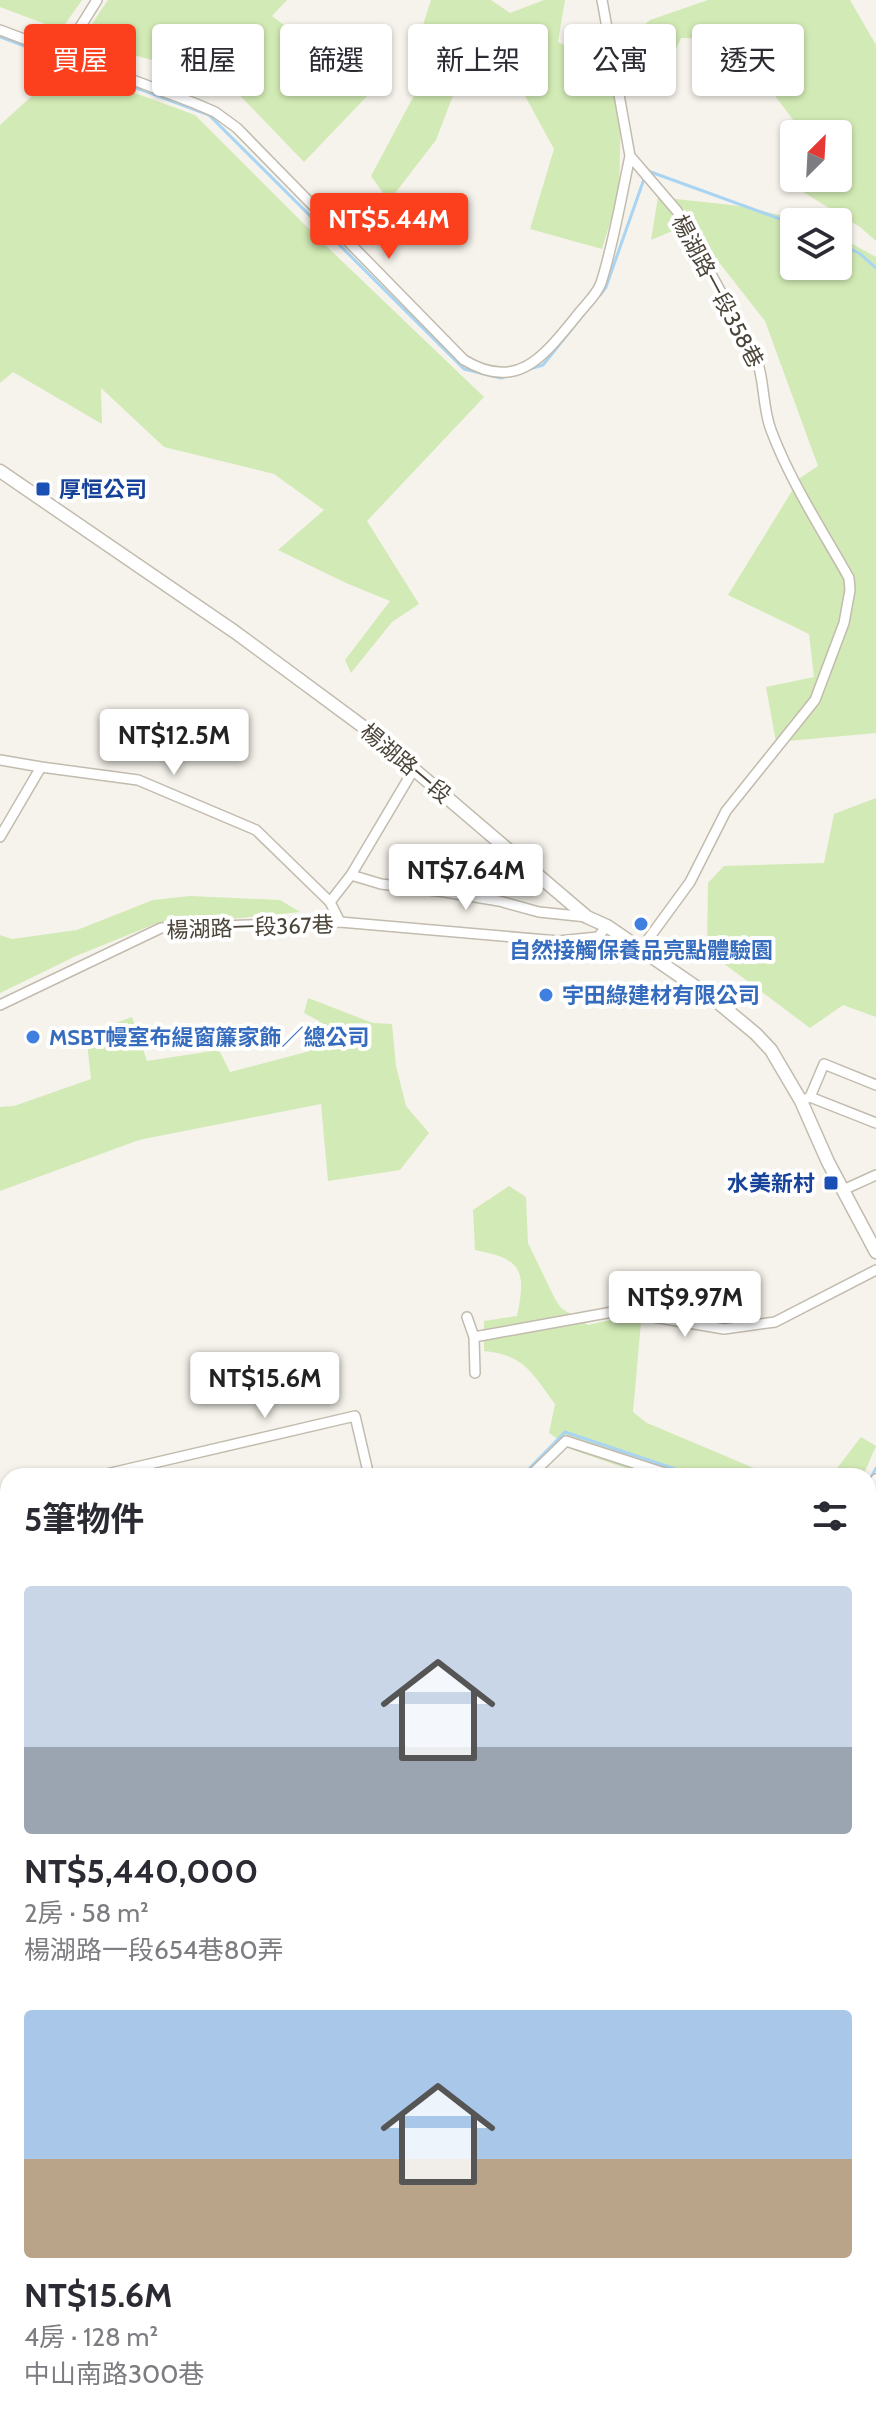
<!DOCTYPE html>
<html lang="zh-TW">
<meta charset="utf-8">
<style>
:root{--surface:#fff;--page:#f2f2f3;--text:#2b2b33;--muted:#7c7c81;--accent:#fc3f1d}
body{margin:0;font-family:Cabin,"Noto Sans TC",sans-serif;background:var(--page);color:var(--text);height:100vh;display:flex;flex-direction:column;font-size:30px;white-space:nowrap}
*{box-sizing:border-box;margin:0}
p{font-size:26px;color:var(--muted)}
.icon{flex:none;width:44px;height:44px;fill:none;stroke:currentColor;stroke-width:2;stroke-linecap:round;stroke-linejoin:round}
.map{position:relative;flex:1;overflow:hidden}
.side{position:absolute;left:0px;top:1468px;width:876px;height:962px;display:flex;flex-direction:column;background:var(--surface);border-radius:24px 24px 0 0;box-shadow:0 2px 6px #0004}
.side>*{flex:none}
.banner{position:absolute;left:24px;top:24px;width:828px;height:72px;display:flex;gap:16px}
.needle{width:52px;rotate:24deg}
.buttons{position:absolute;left:780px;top:120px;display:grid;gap:16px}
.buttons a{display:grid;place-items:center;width:72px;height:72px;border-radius:8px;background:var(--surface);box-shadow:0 2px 6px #0004;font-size:40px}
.price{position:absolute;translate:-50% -68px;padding:0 18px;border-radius:8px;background:#fff;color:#222;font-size:26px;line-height:52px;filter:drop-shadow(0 2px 4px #0008)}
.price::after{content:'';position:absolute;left:50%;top:48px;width:24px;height:18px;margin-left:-12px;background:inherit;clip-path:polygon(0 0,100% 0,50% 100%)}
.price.active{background:var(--accent);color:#fff}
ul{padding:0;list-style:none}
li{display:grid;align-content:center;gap:16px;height:424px;padding:0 24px}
li span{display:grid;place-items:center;height:248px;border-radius:8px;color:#555}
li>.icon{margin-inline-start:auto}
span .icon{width:144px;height:144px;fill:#fffc;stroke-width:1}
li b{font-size:34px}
h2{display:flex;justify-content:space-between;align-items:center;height:96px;padding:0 24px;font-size:34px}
.tag{padding:0 28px;border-radius:8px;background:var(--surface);box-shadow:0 2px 6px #0004;font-size:28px;line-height:72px}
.tag.active{background:var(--accent);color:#fff}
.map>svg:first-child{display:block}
.green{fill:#d2eab5;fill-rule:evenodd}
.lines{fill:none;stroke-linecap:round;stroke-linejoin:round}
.stream{stroke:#a9d4f2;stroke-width:3}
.river{stroke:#a9d4f2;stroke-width:16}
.minor-casing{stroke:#c2bbae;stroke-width:12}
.tertiary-casing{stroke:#c2bbae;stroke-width:15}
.primary-casing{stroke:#e6c16a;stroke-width:17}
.minor{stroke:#fff;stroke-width:9}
.tertiary{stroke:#fff;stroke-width:12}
.primary{stroke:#ffe39c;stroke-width:14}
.transit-dot{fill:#1a4fb4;stroke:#fff;stroke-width:3}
.shop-dot{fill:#3f7fe0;stroke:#fff;stroke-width:3}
.labels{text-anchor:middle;stroke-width:8;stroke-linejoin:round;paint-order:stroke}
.street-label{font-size:22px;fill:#4b4439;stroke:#fff}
.transit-label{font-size:22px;font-weight:bold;fill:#164399;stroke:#fff;text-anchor:start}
.shop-label{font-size:22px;font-weight:bold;fill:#366cbe;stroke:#fff;text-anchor:start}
</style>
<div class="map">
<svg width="876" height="2429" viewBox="0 0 876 2429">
<rect width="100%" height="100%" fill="#f6f3ec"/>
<path class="green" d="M0 0H82L61 30 0 7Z
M108 0H287L272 16 372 91 304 162 226 81 81 40Z
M431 0H491L510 13 544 0H565L558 42 622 72 619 193 602 249 530 229 554 149 495 41 473 43 436 140 389 201 371 176 435 56 420 34Z
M708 0H850L876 45V241L860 227 782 179 794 121 732 39 681 38 670 63 660 73 628 38 650 20ZM794 134H838V178H794Z
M64 67 195 115 322 242 484 397 367 521 419 604 392 622 351 673 345 660 390 601 346 583 278 550 324 510 274 474 164 447 101 388 102 424 13 372 0 383V125Z
M658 197 740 206 810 222H794V266H838V236L876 257V733L776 742 766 687 814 677 809 634 728 595 800 478 818 466 765 321 689 224 651 240Z
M876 798V1017L843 1005 810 1028 707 951 708 883 724 866 824 863 834 814Z
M190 896 280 900 300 912 231 919 224 914 209 920 155 924 76 956 0 993V935L12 939 77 930 153 900Z
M308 998 373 1023 392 1024 396 1066 406 1106 429 1133 400 1170 328 1181 321 1104 139 1140 0 1191V1107L14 1106 91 1079 86 1034 132 1017 147 1061 219 1050 230 1072 310 1051 319 1021 304 1013Z
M509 1186 526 1197 528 1243 555 1299 561 1308 588 1325 619 1318 641 1322 633 1412 647 1423 773 1476H648L573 1450 549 1433 555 1404C532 1373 525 1355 484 1351V1321L517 1316C527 1269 521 1259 475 1250L473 1210Z
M861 1437 876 1446 863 1476H831Z
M868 1507 876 1518V1584L868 1588Z"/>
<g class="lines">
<path class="stream" d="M0 37 209 115 464 369 501 378 507 376
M648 171 794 224
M838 243 859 253 876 268
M600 295 606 287 644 179
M526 370 543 365 587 310
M522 1476 565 1432 696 1476
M868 1484 876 1468
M0 1858 8 1854
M318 2422 321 2429"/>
<path class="river" d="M868 1944 876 1954
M165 2422 167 2429"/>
<g class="minor-casing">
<path id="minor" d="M602 0 630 156 677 211 756 357C765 381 762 406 771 430 790 481 822 530 849 578L850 590 844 623 815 700 726 811 690 882 641 949
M0 30 194 103 215 112 237 128 464 360C517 392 543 357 575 318 583 307 597 295 601 283 614 242 621 198 630 156
M60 54 64 53 97 0
M0 760 41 767
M0 837 41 767 138 780 256 830 330 902 340 922
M351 875 381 884 445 892 499 901 539 912 587 917
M330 902 351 875 414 769
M0 1005 161 928 340 922 558 941 598 937 607 926
M810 1097 876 1123
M801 1101 810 1097 824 1064 876 1085
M843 1190 876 1175
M467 1317 474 1337 475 1373
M474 1337 618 1311 724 1329 775 1322 876 1270
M98 1476 355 1416 369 1476
M530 1476 566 1441 674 1476
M868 1495 876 1479
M0 2007H8
M868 2210 876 2212
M323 2422 326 2429
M356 2429 374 2422"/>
</g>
<g class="tertiary-casing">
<path id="tertiary" d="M0 471 235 632 369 731 587 917 607 926 715 1000 756 1034 771 1050 801 1101 828 1162 876 1252"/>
</g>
<g class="primary-casing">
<path id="primary" d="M0 1687H8
M0 1710H8
M868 1827 876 1835
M868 1848 876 1857"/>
</g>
<use href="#minor" class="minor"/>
<use href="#tertiary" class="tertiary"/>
<use href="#primary" class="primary"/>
</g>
<g class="transit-dot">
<rect x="35" y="481" width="16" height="16" rx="4"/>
<rect x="823" y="1175" width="16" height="16" rx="4"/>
</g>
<g class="shop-dot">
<circle cx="641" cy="924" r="8"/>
<circle cx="546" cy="995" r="8"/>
<circle cx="33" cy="1037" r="8"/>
</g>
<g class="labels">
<g class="street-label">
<text transform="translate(718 291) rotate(62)" y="8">楊湖路一段358巷</text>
<text transform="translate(406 763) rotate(40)" y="8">楊湖路一段</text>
<text transform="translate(250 927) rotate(-2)" y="8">楊湖路一段367巷</text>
</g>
<g class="transit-label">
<text x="59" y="497">厚恒公司</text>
<text x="815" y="1191" text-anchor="end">水美新村</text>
</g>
<g class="shop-label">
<text x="641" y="958" text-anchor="middle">自然接觸保養品亮點體驗園</text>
<text x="562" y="1003">宇田綠建材有限公司</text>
<text x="49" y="1045">MSBT幔室布緹窗簾家飾／總公司</text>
</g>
</g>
</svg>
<div class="buttons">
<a><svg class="needle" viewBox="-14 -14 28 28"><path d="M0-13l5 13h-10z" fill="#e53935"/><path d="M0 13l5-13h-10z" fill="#7c7c81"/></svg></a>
<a><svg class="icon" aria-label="layers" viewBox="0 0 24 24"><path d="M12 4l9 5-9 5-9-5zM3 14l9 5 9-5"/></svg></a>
</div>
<b class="price active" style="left:389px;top:261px">NT$5.44M</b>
<b class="price" style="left:174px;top:777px">NT$12.5M</b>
<b class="price" style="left:466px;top:912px">NT$7.64M</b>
<b class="price" style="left:685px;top:1339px">NT$9.97M</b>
<b class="price" style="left:265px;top:1420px">NT$15.6M</b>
<div class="banner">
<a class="tag active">買屋</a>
<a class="tag">租屋</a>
<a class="tag">篩選</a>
<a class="tag">新上架</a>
<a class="tag">公寓</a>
<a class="tag">透天</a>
</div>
<section class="side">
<h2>5筆物件<svg class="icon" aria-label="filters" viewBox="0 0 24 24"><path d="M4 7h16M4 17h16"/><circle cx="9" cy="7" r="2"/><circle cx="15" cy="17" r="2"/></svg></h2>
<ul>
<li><span style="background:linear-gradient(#c9d6e8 65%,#9aa5b1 0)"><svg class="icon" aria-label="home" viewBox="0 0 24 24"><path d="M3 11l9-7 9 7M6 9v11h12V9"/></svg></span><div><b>NT$5,440,000</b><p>2房 · 58 m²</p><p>楊湖路一段654巷80弄</p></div></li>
<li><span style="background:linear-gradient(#a9c7e8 60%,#b9a48a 0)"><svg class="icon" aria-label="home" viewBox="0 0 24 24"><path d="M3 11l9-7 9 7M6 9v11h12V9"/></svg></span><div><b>NT$15.6M</b><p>4房 · 128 m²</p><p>中山南路300巷</p></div></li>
</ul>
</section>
</div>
